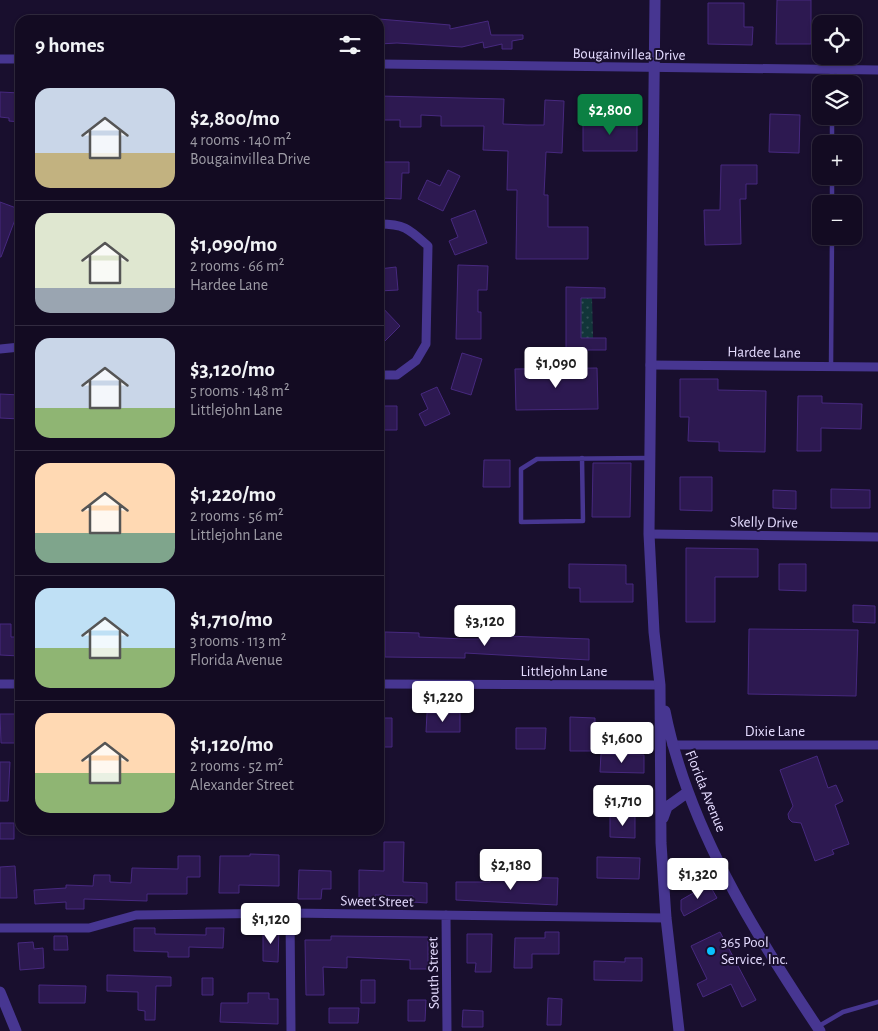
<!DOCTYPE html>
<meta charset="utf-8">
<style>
:root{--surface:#130b22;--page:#20192f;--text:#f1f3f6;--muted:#9d9ba5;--line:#322b40;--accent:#0b8043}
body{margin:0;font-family:"Alegreya Sans",sans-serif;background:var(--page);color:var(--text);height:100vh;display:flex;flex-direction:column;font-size:19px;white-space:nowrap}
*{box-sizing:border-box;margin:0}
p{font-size:16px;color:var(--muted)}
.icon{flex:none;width:28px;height:28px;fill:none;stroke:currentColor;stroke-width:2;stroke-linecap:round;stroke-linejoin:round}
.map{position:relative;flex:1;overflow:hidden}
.side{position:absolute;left:15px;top:15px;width:369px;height:820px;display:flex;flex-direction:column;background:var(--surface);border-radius:15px;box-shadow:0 1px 4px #0004,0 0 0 1px var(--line)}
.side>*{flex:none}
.controls{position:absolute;left:812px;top:15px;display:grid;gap:10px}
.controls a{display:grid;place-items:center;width:50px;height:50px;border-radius:10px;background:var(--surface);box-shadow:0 1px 4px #0004,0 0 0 1px var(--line);font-size:25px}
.price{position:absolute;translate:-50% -42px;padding:0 11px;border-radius:5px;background:#fff;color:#222;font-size:16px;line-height:32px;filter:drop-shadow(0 1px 2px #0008)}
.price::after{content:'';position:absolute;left:50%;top:30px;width:15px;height:11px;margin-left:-8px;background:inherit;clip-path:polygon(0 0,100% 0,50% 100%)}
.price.active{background:var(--accent);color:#fff}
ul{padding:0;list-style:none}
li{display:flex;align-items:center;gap:15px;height:125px;padding:0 20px}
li+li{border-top:1px solid var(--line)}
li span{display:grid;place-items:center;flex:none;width:140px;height:100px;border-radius:15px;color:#555}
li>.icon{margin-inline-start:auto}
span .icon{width:60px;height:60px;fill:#fffc;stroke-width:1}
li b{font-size:21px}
h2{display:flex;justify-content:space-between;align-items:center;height:60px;padding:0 20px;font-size:21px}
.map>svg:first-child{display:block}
.grass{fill:url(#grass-dots)}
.building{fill:#2d1951;stroke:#47297f}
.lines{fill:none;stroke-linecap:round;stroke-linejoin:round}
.service{stroke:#473691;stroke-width:4.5}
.minor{stroke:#473691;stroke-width:9}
.tertiary{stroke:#473691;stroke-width:11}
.poi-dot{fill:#08c2ff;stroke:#190f2e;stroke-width:2}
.labels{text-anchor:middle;stroke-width:4;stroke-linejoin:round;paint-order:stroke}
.street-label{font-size:15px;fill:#e5dcff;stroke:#190f2e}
.poi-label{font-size:15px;fill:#e5dcff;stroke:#190f2e;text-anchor:start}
</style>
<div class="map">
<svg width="878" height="1031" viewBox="0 0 878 1031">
<defs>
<pattern id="grass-dots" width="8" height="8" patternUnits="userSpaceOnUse" patternTransform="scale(1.25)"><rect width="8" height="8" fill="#123539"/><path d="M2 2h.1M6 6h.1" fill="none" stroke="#345257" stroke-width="1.8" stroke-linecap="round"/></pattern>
</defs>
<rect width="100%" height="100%" fill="#190f2e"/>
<path class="grass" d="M581 298H592L593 338H581Z"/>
<path class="building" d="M777 0H811V44H776Z
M708 3H744V27H753L752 45 708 44Z
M379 19 450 25V29L488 21 491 35H523V39L512 41V49H502V44L484 48 483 42 462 47 397 43 379 44Z
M0 92 20 93V122L9 121V118L0 117Z
M379 96 504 99 503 124 527 125H544L545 100 564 101 562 153 546 152 544 195H548V227H588V259H516L517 190H507L508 151 483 150 484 126H441V116L421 115V127H400V120H379Z
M770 114 800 115 799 153 769 152Z
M583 121H637V151H583Z
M383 162H409V173H402L401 199 379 198V183H382Z
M721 165H757V184H746V199H740L741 244 705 245 704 210H720Z
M448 170 460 176 443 211 418 199 427 180 440 186Z
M0 202 19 209 1 257H0Z
M475 210 487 243 455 255 449 241 458 237 451 219Z
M458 265 488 266 487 290H478V312H481V339H456Z
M396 267 398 290 379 291V269Z
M566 287 605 288V298H581V338H606V350H566Z
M379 304 400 326 379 347Z
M462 353 482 359 471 395 451 389Z
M597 368 598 409 516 410 515 369Z
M680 379H718V390L766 391 765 452 719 451V442L688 441 689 417H680Z
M437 387 450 414 425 426 419 414 428 409 421 394Z
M0 394 20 395V419L0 418Z
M798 396H822V403L862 404 861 429 821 428V451H797Z
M379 406H397V430H379Z
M484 460H510V487H483Z
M593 463H631L630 517H592Z
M680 477H712V511L680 510Z
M831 489 870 490V508H831Z
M773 490 796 491V509L773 508Z
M686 548 758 549V577H715V622H686Z
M569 564 626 565V584H633V602H580V588H569Z
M779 564H806V591L779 590Z
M853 605 875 606V623L853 622Z
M0 624H11V637H20V656L0 655Z
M749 629 858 630 856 696 748 694Z
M385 632 419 633V637L465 639H485V632L507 633V636L589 639V660L465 653V658L385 657Z
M427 713H460V732H426Z
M0 714H20V743H1Z
M570 717 595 718V751H570Z
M381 718H392V747H379Z
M516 728H546L545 749H516Z
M601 754 644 755V773L600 772Z
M817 756 828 788 836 785 843 801 835 805 849 844 832 850 834 854 815 861 801 823 792 822 789 819 788 814 793 806 780 770Z
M0 762H10L8 801H0Z
M610 816H635V838L610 837Z
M0 823H14V839H0Z
M384 842H404L403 882 427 883V903L412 902 413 896 375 895V901H359V870L384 871Z
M250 854 279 855V886L239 885V893H219L220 856H250Z
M178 856H200V877H187V894H147V901L84 899V909H66V902L35 904 34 890 66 888V885L93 886 94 875H110V882L131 883 132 868 178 869Z
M597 857 640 858 639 879 597 878Z
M15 866 17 898H0V867Z
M299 870 331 871V889H322L321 899H298Z
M490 877 558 878 557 905 456 900V882H490Z
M709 884 717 898 684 916 681 910V900Z
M134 928H155V934L206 935V928H224L223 948 189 947V957H168V952L134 951Z
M263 929H279L278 962 263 961Z
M545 932H559V954H532V968H514L515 938H545Z
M720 932 756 1000 742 1007 731 984 703 997 697 984 707 979 691 946Z
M467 934H492L491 972H475L476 963H467Z
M54 936H67L68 950H54Z
M331 936 428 937V969H410V960L347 957V968L323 967 324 995H306L305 940H331Z
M33 942 34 949 43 948 44 968 20 970 18 943Z
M625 958H642V981L594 980V961L625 962Z
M107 975 171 977V986H156L155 1020H145V1011L138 1010V992L107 991Z
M202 978H213V995H202Z
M361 980H375V1003H361Z
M39 985 86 986 85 1003H39Z
M248 993H269V999H278V1024L220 1022 221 1003H248Z
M548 998 562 999 561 1025H547Z
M408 1000H426L425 1021H408Z
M329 1008H359L358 1023H329Z
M463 1010 483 1011V1027H462Z"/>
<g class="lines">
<path class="service" d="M832 84V69
M832 144V116
M832 204V176
M831 367 832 236
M582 458 583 521 521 522V469L537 459 648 458
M819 1026 843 1012 878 1002"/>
<path class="minor" d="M0 59H20
M379 64 878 70
M379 224C405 224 409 229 428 246L426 344 416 361 397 375H379
M0 349 20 347
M650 365 878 367
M649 534 878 537
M0 684H20
M379 684 660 685
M672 745H878
M290 913 291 1031
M446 915 447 1031
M0 928H89L136 915 290 913 666 918"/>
<path class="tertiary" d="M655 0 649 534 654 632 660 685 661 843 666 918 679 1031
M665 711C688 827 755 934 820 1031
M663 818 667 807 688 792
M0 992 16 1031"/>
</g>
<circle class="poi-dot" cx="711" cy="951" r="5"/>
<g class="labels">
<g class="street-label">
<text transform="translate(629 54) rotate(1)" y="5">Bougainvillea Drive</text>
<text transform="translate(764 352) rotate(1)" y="5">Hardee Lane</text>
<text transform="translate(764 522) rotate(1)" y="5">Skelly Drive</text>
<text x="564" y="676">Littlejohn Lane</text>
<text x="775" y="736">Dixie Lane</text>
<text transform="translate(706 791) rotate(68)" y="5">Florida Avenue</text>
<text transform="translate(377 901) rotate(1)" y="5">Sweet Street</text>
<text transform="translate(433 973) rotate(-91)" y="5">South Street</text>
</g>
<g class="poi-label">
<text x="721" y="947">365 Pool<tspan x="721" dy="17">Service, Inc.</tspan></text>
</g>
</g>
</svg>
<div class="controls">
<a><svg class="icon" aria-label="locate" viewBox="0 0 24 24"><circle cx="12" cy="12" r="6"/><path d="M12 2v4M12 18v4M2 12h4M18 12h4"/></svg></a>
<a><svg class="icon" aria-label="layers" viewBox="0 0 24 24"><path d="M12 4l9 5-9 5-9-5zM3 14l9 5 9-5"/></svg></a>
<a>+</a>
<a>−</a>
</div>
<b class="price active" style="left:610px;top:136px">$2,800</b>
<b class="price" style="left:556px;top:389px">$1,090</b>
<b class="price" style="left:485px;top:647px">$3,120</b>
<b class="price" style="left:443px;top:723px">$1,220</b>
<b class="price" style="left:622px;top:764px">$1,600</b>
<b class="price" style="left:623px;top:827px">$1,710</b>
<b class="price" style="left:511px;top:891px">$2,180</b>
<b class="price" style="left:698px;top:900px">$1,320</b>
<b class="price" style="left:271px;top:945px">$1,120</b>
<section class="side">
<h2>9 homes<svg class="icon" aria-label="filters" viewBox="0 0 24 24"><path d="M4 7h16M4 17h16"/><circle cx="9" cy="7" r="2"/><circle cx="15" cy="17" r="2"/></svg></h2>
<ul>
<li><span style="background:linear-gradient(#c9d6e8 65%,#c2b280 0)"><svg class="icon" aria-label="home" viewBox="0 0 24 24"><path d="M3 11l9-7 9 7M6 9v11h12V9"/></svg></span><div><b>$2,800/mo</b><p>4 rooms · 140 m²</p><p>Bougainvillea Drive</p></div></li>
<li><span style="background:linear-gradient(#dfe7d0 75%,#9aa5b1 0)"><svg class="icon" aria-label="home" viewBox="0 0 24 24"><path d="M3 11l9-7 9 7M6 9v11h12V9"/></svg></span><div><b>$1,090/mo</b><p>2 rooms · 66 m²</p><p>Hardee Lane</p></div></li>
<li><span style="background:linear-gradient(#c9d6e8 70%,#8fb573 0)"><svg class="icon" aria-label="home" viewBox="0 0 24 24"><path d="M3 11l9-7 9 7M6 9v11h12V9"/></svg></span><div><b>$3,120/mo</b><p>5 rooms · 148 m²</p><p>Littlejohn Lane</p></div></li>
<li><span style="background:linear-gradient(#ffd9b3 70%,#7fa58c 0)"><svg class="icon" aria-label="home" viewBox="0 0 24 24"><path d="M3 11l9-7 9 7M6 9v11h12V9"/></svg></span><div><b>$1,220/mo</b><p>2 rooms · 56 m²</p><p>Littlejohn Lane</p></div></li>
<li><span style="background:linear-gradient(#bfe0f5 60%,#8fb573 0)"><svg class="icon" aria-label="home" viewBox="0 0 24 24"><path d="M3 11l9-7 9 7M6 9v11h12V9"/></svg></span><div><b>$1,710/mo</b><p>3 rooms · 113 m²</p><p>Florida Avenue</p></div></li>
<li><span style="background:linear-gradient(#ffd9b3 60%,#8fb573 0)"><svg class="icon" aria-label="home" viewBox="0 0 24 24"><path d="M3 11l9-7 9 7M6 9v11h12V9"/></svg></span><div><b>$1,120/mo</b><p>2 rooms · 52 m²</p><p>Alexander Street</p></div></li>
</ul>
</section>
</div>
